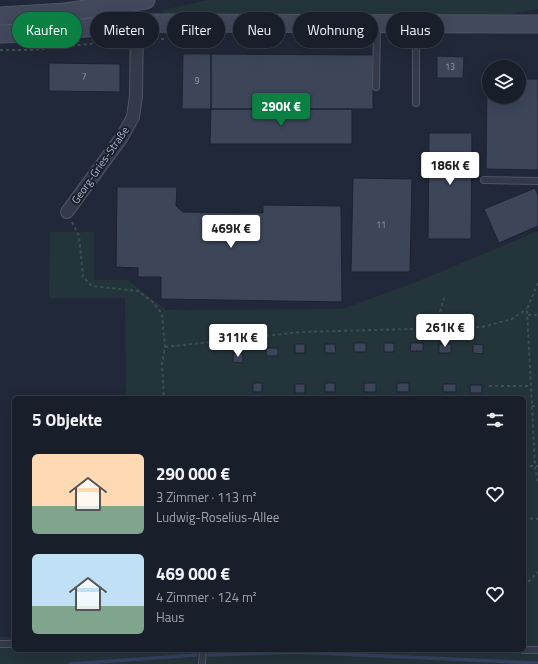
<!DOCTYPE html>
<html lang="de">
<meta charset="utf-8">
<style>
:root{--surface:#191e2b;--page:#262b37;--text:#f1f3f6;--muted:#9fa2a9;--line:#373c47;--accent:#0b8043}
body{margin:0;font-family:"Titillium Web",sans-serif;background:var(--page);color:var(--text);height:100vh;display:flex;flex-direction:column;font-size:15px;white-space:nowrap}
*{box-sizing:border-box;margin:0}
p{font-size:13px;color:var(--muted)}
.icon{flex:none;width:22px;height:22px;fill:none;stroke:currentColor;stroke-width:2;stroke-linecap:round;stroke-linejoin:round}
.map{position:relative;flex:1;overflow:hidden}
.drawer{position:absolute;left:12px;top:396px;width:514px;height:256px;display:flex;flex-direction:column;background:var(--surface);border-radius:6px;box-shadow:0 4px 16px #0002,0 0 0 1px var(--line)}
.drawer>*{flex:none}
.top-card{position:absolute;left:12px;top:12px;width:514px;height:36px;display:flex;gap:8px}
.controls{position:absolute;left:482px;top:60px;display:grid;gap:8px}
.controls a{display:grid;place-items:center;width:44px;height:44px;border-radius:50%;background:var(--surface);box-shadow:0 4px 16px #0002,0 0 0 1px var(--line);font-size:20px}
.price{position:absolute;translate:-50% -34px;padding:0 9px;border-radius:4px;background:#fff;color:#222;font-size:13px;line-height:26px;filter:drop-shadow(0 1px 2px #0008)}
.price::after{content:'';position:absolute;left:50%;top:24px;width:12px;height:9px;margin-left:-6px;background:inherit;clip-path:polygon(0 0,100% 0,50% 100%)}
.price.current{background:var(--accent);color:#fff}
ul{padding:0;list-style:none}
li{display:flex;align-items:center;gap:12px;height:100px;padding:0 20px}
li span{display:grid;place-items:center;flex:none;width:112px;height:80px;border-radius:6px;color:#555}
li>.icon{margin-inline-start:auto}
span .icon{width:48px;height:48px;fill:#fffc;stroke-width:1}
li b{font-size:17px}
h2{display:flex;justify-content:space-between;align-items:center;height:48px;padding:0 20px;font-size:17px}
.chip{padding:0 14px;border-radius:18px;background:var(--surface);box-shadow:0 4px 16px #0002,0 0 0 1px var(--line);font-size:14px;line-height:36px}
.chip.current{background:var(--accent);color:#fff}
.map>svg:first-child{display:block}
.green{fill:#23343a}
.lines{fill:none;stroke-linecap:round;stroke-linejoin:round}
.stream{stroke:#344161;stroke-width:3.5}
.building{fill:#3d4559;stroke:#1c2230}
.service-casing{stroke:#4f5564;stroke-width:8}
.minor-casing{stroke:#4f5564;stroke-width:14}
.secondary-casing{stroke:#4f5564;stroke-width:19}
.path{stroke:#3d5054;stroke-width:2;stroke-dasharray:3 3;stroke-linecap:butt}
.service{stroke:#343a49;stroke-width:6}
.minor{stroke:#343a49;stroke-width:12}
.secondary{stroke:#42495c;stroke-width:17}
.labels{text-anchor:middle;stroke-width:4;stroke-linejoin:round;paint-order:stroke}
.number-label{font-size:9px;fill:#9299ab}
.street-label{font-size:11px;fill:#afb5c6;stroke:#1a202e}
</style>
<div class="map">
<svg width="538" height="664" viewBox="0 0 538 664">
<rect width="100%" height="100%" fill="#212839"/>
<path class="green" d="M208 0H538V9L489 18 164 17 163 10Z
M538 231V664H0V637H14V650H524V398H126L125 298H49L50 232H94V280H128L166 310 342 309 416 282Z"/>
<g class="lines">
<path class="stream" d="M209 655 296 652 538 663
M70 664 196 655"/>
</g>
<path class="building" d="M183 54H211V109H182Z
M211 54 373 55V109H211Z
M437 56 464 57 463 78H437Z
M49 63 120 64V92L49 91Z
M487 79H489V97H519V79H538V170L486 169Z
M211 109H352V144H210Z
M429 133H472L471 239H428Z
M353 178 412 179 410 272H351Z
M117 187H177L176 206 183 212 263 213V205L341 206 342 302 161 299V277H138V268L116 267Z
M535 188 538 195V226L499 243 484 209Z
M354 343H366V352H354Z
M384 343H394V352H384Z
M411 343H423V351H410Z
M295 344H305V353H295Z
M325 344H335L336 353H325Z
M439 344H451V353H439Z
M473 344 483 345V354L473 353Z
M266 348H278V356H266Z
M233 353 243 354V363L233 362Z
M253 383H262V392H253Z
M325 383H335V392H325Z
M364 383H376V392H364Z
M397 383H409V392H397Z
M295 384H305V393H295Z
M443 384H456V392H443Z
M470 385H482V393H470Z"/>
<g class="lines">
<g class="service-casing">
<path id="service" d="M416 25V103
M376 87 377 25
M484 180 538 181
M0 644H14
M524 650H538
M202 664 203 650"/>
</g>
<g class="minor-casing">
<path id="minor" d="M67 212 122 137 133 117 136 96 137 23"/>
</g>
<g class="secondary-casing">
<path id="secondary" d="M0 16 65 12 146 0
M0 34 34 33 137 23 538 24"/>
</g>
<path class="path" d="M149 39H164
M0 50H32L126 40
M72 222 79 236 83 277 92 286 138 291 154 303 162 314 165 347 162 364 164 398
M538 283 527 309 535 466 538 483
M528 315H538
M435 329 444 298
M165 347 301 332 482 327 512 319 527 309
M489 386H531
M532 406H538
M524 466H538
M524 518 538 519
M524 586 538 572"/>
<use href="#service" class="service"/>
<use href="#minor" class="minor"/>
<use href="#secondary" class="secondary"/>
</g>
<g class="labels">
<g class="number-label">
<text x="450" y="70">13</text>
<text x="84" y="80">7</text>
<text x="197" y="84">9</text>
<text x="381" y="228">11</text>
</g>
<g class="street-label">
<text transform="translate(100 165) rotate(-55)" y="4">Georg-Gries-Straße</text>
</g>
</g>
</svg>
<div class="controls">
<a><svg class="icon" aria-label="layers" viewBox="0 0 24 24"><path d="M12 4l9 5-9 5-9-5zM3 14l9 5 9-5"/></svg></a>
</div>
<b class="price current" style="left:281px;top:127px">290K €</b>
<b class="price" style="left:450px;top:186px">186K €</b>
<b class="price" style="left:231px;top:249px">469K €</b>
<b class="price" style="left:445px;top:348px">261K €</b>
<b class="price" style="left:238px;top:358px">311K €</b>
<div class="top-card">
<a class="chip current">Kaufen</a>
<a class="chip">Mieten</a>
<a class="chip">Filter</a>
<a class="chip">Neu</a>
<a class="chip">Wohnung</a>
<a class="chip">Haus</a>
</div>
<section class="drawer">
<h2>5 Objekte<svg class="icon" aria-label="filters" viewBox="0 0 24 24"><path d="M4 7h16M4 17h16"/><circle cx="9" cy="7" r="2"/><circle cx="15" cy="17" r="2"/></svg></h2>
<ul>
<li><span style="background:linear-gradient(#ffd9b3 65%,#7fa58c 0)"><svg class="icon" aria-label="home" viewBox="0 0 24 24"><path d="M3 11l9-7 9 7M6 9v11h12V9"/></svg></span><div><b>290 000 €</b><p>3 Zimmer · 113 m²</p><p>Ludwig-Roselius-Allee</p></div><svg class="icon" aria-label="heart" viewBox="0 0 24 24"><path d="M12 20l-8-8c-3-5 5-10 8-4 3-6 11-1 8 4z"/></svg></li>
<li><span style="background:linear-gradient(#bfe0f5 65%,#7fa58c 0)"><svg class="icon" aria-label="home" viewBox="0 0 24 24"><path d="M3 11l9-7 9 7M6 9v11h12V9"/></svg></span><div><b>469 000 €</b><p>4 Zimmer · 124 m²</p><p>Haus</p></div><svg class="icon" aria-label="heart" viewBox="0 0 24 24"><path d="M12 20l-8-8c-3-5 5-10 8-4 3-6 11-1 8 4z"/></svg></li>
</ul>
</section>
</div>
